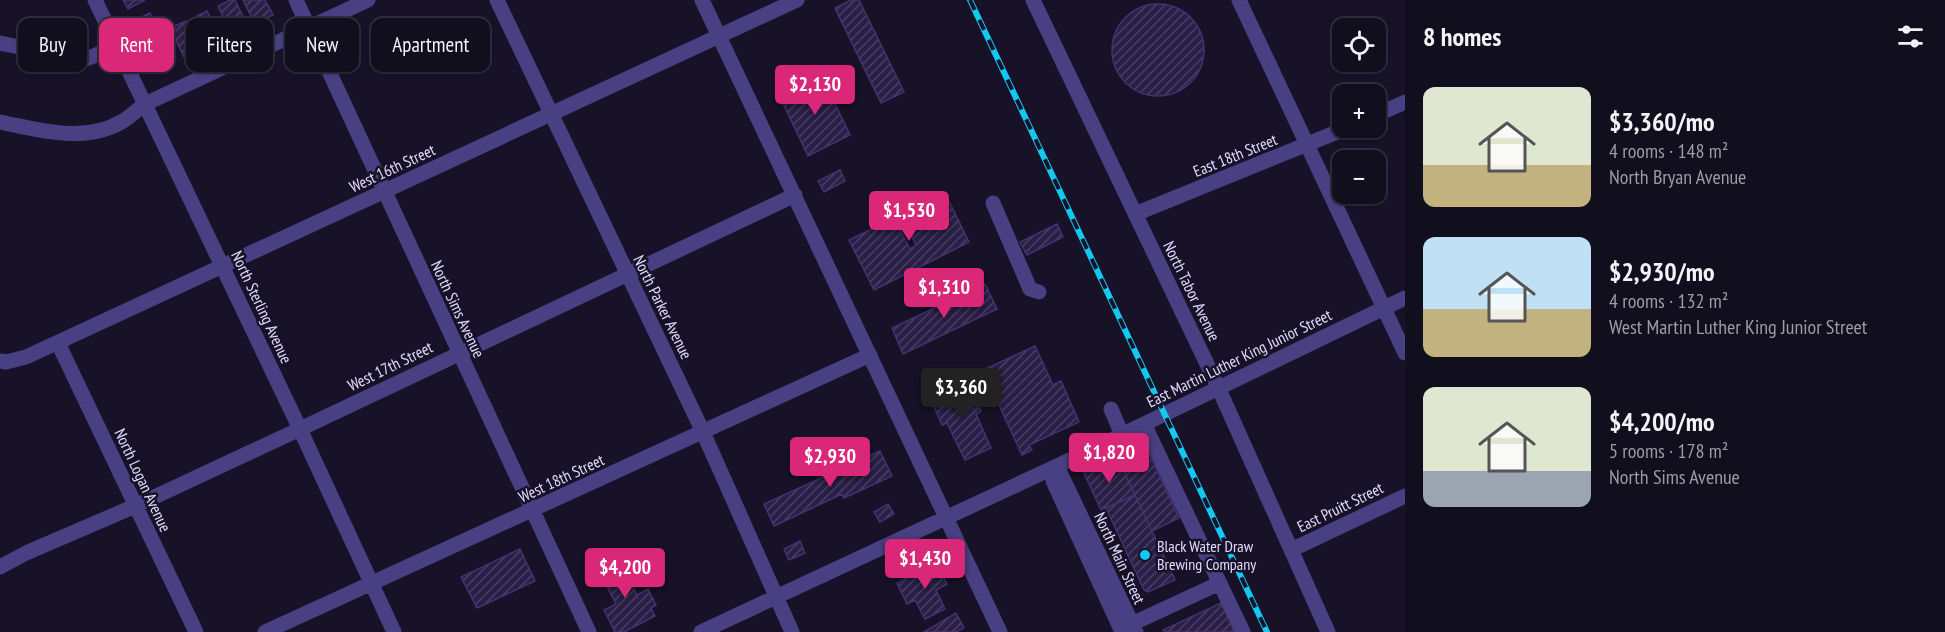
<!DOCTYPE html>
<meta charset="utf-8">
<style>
:root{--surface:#110e1e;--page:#1e1c2b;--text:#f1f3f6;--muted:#9c9ca4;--line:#302e3c;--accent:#db2777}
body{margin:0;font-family:"PT Sans Narrow",sans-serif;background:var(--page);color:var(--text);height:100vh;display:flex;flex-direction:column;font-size:22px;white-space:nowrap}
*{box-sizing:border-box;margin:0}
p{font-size:20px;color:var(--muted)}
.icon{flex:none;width:33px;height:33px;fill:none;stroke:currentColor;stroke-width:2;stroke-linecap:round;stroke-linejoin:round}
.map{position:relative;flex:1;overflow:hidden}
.sheet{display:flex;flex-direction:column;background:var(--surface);width:540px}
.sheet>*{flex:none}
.hud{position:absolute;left:18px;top:18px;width:570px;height:54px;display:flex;gap:12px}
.fabs{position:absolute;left:1332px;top:18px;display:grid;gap:12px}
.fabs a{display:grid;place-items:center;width:54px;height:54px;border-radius:12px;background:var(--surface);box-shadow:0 2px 4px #0004,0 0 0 2px var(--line);font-size:30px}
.price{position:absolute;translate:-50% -51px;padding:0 14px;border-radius:6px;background:var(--accent);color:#fff;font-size:20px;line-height:39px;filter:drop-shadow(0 2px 3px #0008)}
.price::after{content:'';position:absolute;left:50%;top:36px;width:18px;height:14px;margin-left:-9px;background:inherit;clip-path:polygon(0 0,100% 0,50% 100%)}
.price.selected{background:#222;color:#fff}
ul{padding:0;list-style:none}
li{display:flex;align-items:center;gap:18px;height:150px;padding:0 18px}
li span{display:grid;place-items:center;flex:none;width:168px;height:120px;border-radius:12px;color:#555}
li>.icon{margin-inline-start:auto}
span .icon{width:72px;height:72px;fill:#fffc;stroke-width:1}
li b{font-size:26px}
h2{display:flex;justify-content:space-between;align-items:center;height:72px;padding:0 18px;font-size:26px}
.tag{padding:0 21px;border-radius:12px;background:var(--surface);box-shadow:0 2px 4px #0004,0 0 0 2px var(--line);font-size:21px;line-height:54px}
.tag.selected{background:var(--accent);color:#fff}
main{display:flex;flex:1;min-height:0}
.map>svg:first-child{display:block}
.building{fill:url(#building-hatch);stroke:#443272;stroke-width:1.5}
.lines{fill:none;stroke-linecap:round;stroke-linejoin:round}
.minor{stroke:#484083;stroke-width:15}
.rail-casing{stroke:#13c9f1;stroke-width:6}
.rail{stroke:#171228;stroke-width:4;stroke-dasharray:11;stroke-linecap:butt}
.poi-dot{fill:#13c9f1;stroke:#171228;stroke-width:2}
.labels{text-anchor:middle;stroke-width:5;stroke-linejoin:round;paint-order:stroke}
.street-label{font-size:16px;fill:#e1dafd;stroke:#171228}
.poi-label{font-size:16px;fill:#e1dafd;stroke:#171228;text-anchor:start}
</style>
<main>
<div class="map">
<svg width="1405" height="632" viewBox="0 0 1405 632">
<defs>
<pattern id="building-hatch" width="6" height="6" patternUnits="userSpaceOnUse" patternTransform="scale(1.5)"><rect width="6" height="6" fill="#2a1f47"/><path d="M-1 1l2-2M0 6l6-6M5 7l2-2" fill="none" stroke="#493f62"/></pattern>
</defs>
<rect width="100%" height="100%" fill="#171228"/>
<path class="building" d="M123 0H145L128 9Z
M230 0H235L248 27 232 35 218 6Z
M243 0H265L273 15 255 24Z
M851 0H859L904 92 881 103 835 8Z
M1112 50a46 46 0 1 1 92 0a46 46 0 1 1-92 0Z
M207 11 221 40 204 48 191 19Z
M150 13 174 61 157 70 133 21Z
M186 21 200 50 184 57 170 28Z
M822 77 850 135 808 156 780 97Z
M840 170 845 181 824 192 818 181Z
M945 193 969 242 874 290 849 240 894 218 910 249 916 245 901 215Z
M1057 224 1063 237 1027 255 1020 242Z
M985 284 997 309 903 354 892 328Z
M1035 346 1053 385 1061 381 1079 422 1029 445 1032 450 1022 455 983 370Z
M959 379 974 410 979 407 981 411 976 414 991 448 965 460 947 423 942 425 932 402 937 400 933 386 937 383 939 389Z
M1145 444 1179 518 1152 531 1117 457Z
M880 451 892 476 844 498 842 494 774 526 764 504Z
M1117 457 1135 495 1101 510 1084 473Z
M1135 495 1175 580 1148 592 1144 590 1106 508Z
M888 504 894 514 880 522 874 512Z
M800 541 805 553 789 560 784 549Z
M520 549 535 581 477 608 461 577Z
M618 557 637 595 648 589 656 605 651 608 655 616 624 632H615L604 610 616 604 597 567Z
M937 563 947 584 936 590 945 609 925 619 915 600 907 604 897 583Z
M1221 603 1235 632H1164L1163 630Z
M956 613 964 628 956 632H924Z"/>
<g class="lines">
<path class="minor" d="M95 0 300 429 394 632
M296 0 589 632
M497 0 703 432 792 632
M702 0 1000 632
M1033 0 1218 387 1328 632
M1239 0 1405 353
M0 43 74 58H89L116 46
M1376 115 1405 102
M0 122C40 130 85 144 123 121 131 116 138 109 145 104L368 0
M993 203 1030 289 1039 292
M1135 214 1347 128
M58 343 196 632
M0 361 6 362 26 357 797 0
M1111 409 1122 435
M1144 424 1243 632
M1057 466 1136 632
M1053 481 1122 632
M1291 550 1405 496
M0 567 26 553 135 506 300 429 795 195
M1125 627 1220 583
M265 632 870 355
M701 632 1057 466 1405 298"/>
<g class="rail-casing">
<path id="rail" d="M970 0 1267 632"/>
</g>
<use href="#rail" class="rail"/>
</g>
<circle class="poi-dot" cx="1145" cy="555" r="6"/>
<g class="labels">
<g class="street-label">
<text transform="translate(1235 155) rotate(-22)" y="6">East 18th Street</text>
<text transform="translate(392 168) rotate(-25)" y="6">West 16th Street</text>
<text transform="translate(1192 291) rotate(64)" y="6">North Tabor Avenue</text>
<text transform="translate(262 307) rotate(65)" y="6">North Sterling Avenue</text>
<text transform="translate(663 307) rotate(64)" y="6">North Parker Avenue</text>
<text transform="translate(458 309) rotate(65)" y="6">North Sims Avenue</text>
<text transform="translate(1239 358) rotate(-26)" y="6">East Martin Luther King Junior Street</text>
<text transform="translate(390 366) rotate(-26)" y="6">West 17th Street</text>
<text transform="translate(561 478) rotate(-25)" y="6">West 18th Street</text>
<text transform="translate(143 480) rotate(65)" y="6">North Logan Avenue</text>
<text transform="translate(1340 507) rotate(-26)" y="6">East Pruitt Street</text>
<text transform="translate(1120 558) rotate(65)" y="6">North Main Street</text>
</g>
<g class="poi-label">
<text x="1157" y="552">Black Water Draw<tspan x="1157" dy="18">Brewing Company</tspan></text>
</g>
</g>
</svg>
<div class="fabs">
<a><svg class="icon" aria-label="locate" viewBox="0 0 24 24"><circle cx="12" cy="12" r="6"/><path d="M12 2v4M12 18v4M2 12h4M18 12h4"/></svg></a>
<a>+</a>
<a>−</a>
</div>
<b class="price" style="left:815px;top:116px">$2,130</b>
<b class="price" style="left:909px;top:242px">$1,530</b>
<b class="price" style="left:944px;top:319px">$1,310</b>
<b class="price selected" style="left:961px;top:419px">$3,360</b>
<b class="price" style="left:1109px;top:484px">$1,820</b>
<b class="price" style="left:830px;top:488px">$2,930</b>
<b class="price" style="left:925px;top:590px">$1,430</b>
<b class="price" style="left:625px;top:599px">$4,200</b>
<div class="hud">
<a class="tag">Buy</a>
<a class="tag selected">Rent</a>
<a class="tag">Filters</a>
<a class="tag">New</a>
<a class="tag">Apartment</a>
</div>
</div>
<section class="sheet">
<h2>8 homes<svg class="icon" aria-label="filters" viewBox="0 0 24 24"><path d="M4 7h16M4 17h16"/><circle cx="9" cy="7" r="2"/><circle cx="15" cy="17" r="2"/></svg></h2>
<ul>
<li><span style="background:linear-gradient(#dfe7d0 65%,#c2b280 0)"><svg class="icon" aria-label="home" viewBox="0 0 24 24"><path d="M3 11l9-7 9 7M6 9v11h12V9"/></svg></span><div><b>$3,360/mo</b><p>4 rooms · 148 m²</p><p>North Bryan Avenue</p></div></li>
<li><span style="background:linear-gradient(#bfe0f5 60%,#c2b280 0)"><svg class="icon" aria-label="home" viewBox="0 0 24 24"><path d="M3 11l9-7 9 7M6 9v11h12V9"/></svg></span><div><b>$2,930/mo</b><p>4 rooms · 132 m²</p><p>West Martin Luther King Junior Street</p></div></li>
<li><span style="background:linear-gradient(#dfe7d0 70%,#9aa5b1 0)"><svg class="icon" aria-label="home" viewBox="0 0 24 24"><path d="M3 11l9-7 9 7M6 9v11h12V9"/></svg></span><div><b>$4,200/mo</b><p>5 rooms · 178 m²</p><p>North Sims Avenue</p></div></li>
</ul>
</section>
</main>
